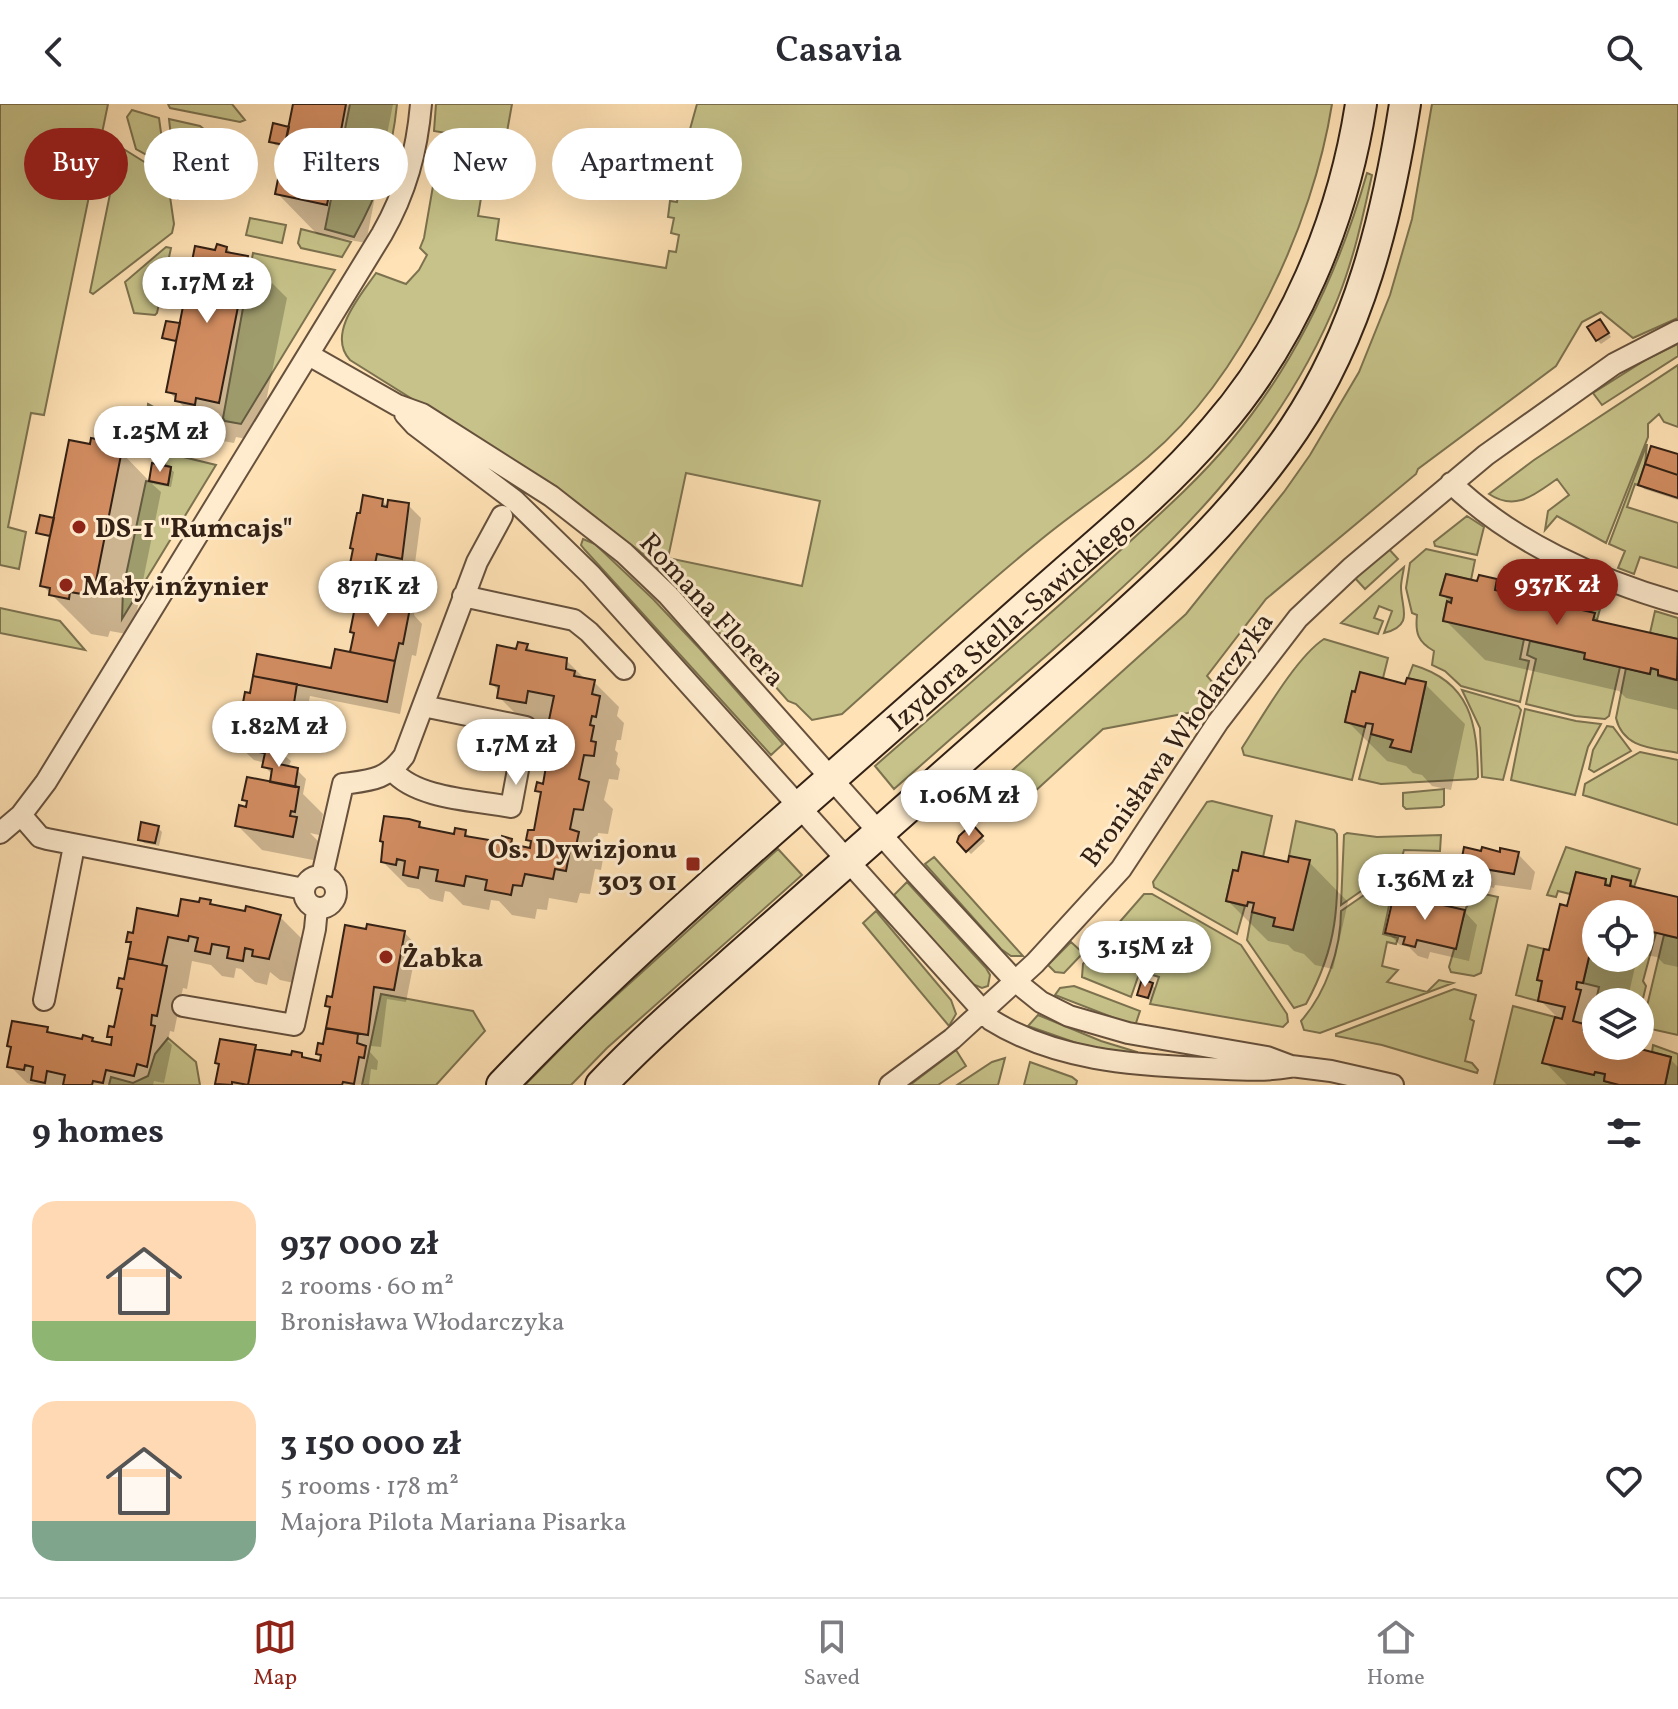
<!DOCTYPE html>
<meta charset="utf-8">
<style>
:root{--surface:#fff;--page:#f2f2f3;--text:#2b2b33;--muted:#7c7c81;--line:#e1e1e2;--accent:#8f2418}
body{margin:0;font-family:Vollkorn,serif;background:var(--page);color:var(--text);height:100vh;display:flex;flex-direction:column;font-size:30px;white-space:nowrap}
*{box-sizing:border-box;margin:0}
p{font-size:26px;color:var(--muted)}
.icon{flex:none;width:44px;height:44px;fill:none;stroke:currentColor;stroke-width:2;stroke-linecap:round;stroke-linejoin:round}
.map{position:relative;height:981px;overflow:hidden}
.details{display:flex;flex-direction:column;background:var(--surface);flex:1}
.details>*{flex:none}
.top-card{position:absolute;left:24px;top:24px;width:800px;height:72px;display:flex;gap:16px}
.buttons{position:absolute;left:1582px;top:796px;display:grid;gap:16px}
.buttons a{display:grid;place-items:center;width:72px;height:72px;border-radius:50%;background:var(--surface);box-shadow:0 8px 32px #0002;font-size:40px}
.price{position:absolute;translate:-50% -68px;padding:0 18px;border-radius:28px;background:#fff;color:#222;font-size:26px;line-height:52px;filter:drop-shadow(0 2px 4px #0008)}
.price::after{content:'';position:absolute;left:50%;top:48px;width:24px;height:18px;margin-left:-12px;background:inherit;clip-path:polygon(0 0,100% 0,50% 100%)}
.price.selected{background:var(--accent);color:#fff}
ul{padding:0;list-style:none}
li{display:flex;align-items:center;gap:24px;height:200px;padding:0 32px}
li span{display:grid;place-items:center;flex:none;width:224px;height:160px;border-radius:24px;color:#555}
li>.icon{margin-inline-start:auto}
span .icon{width:96px;height:96px;fill:#fffc;stroke-width:1}
li b{font-size:34px}
h2{display:flex;justify-content:space-between;align-items:center;height:96px;padding:0 32px;font-size:34px}
.chip{padding:0 28px;border-radius:36px;background:var(--surface);box-shadow:0 8px 32px #0002;font-size:28px;line-height:72px}
.chip.selected{background:var(--accent);color:#fff}
header{display:flex;justify-content:space-between;align-items:center;height:104px;padding:0 32px;background:var(--surface);font-size:36px;font-weight:600}
.tabs{display:flex;justify-content:space-around;align-items:center;height:112px;border-top:2px solid var(--line);background:var(--surface);font-size:22px;color:var(--muted)}
.tabs a{display:grid;justify-items:center;gap:4px}
.tabs .selected{color:var(--accent)}
.map>svg:first-child{display:block}
.green{fill:#c6c289;stroke:#7c724f;stroke-width:2;fill-rule:evenodd}
.shadow{fill:#0003}
.building{fill:#d28d61;stroke:#332115;stroke-width:2}
.lines{fill:none;stroke-linecap:round;stroke-linejoin:round}
.street-casing{stroke:#66513d;stroke-width:24}
.secondary-casing{stroke:#332115;stroke-width:34}
.street{stroke:#ffeccf;stroke-width:20}
.secondary{stroke:#ffeccf;stroke-width:30}
.poi-dot{fill:#8f2418;stroke:#ffeccf;stroke-width:3}
.labels{text-anchor:middle;stroke-width:6;stroke-linejoin:round;paint-order:stroke}
.poi-label{font-size:28px;font-weight:bold;fill:#332115;stroke:#ffeccf;text-anchor:start}
.street-label{font-size:28px;fill:#332115;stroke:#ffeccf}
</style>
<header><svg class="icon" aria-label="back" viewBox="0 0 24 24"><path d="M15 5l-7 7 7 7"/></svg>Casavia<svg class="icon" aria-label="search" viewBox="0 0 24 24"><circle cx="10" cy="10" r="6"/><path d="M15 15l6 6"/></svg></header>
<div class="map">
<svg width="1678" height="981" viewBox="0 0 1678 981">
<rect width="100%" height="100%" fill="#ffe2b5"/>
<filter id="stains"><feTurbulence type="fractalNoise" baseFrequency=".0025" numOctaves="4"/><feColorMatrix values="0 0 0 0 .2 0 0 0 0 .09 0 0 0 0 .02 0 0 0 .5 -.17"/></filter>
<radialGradient id="worn" r=".72"><stop offset=".6" stop-color="#630" stop-opacity="0"/><stop offset="1" stop-color="#630" stop-opacity=".3"/></radialGradient>
<path class="green" d="M0 0H108L44 311 31 309 8 423 26 428 19 465 0 461Z
M168 0H232L245 16 240 18 170 4Z
M350 0H397C392 51 379 88 354 133L325 125Z
M436 0H512L505 39 434 27Z
M697 0H1332C1313 121 1243 273 1148 353 1113 383 1074 408 1038 438 971 492 907 552 842 610L812 616 796 600 788 597 745 548H738L642 449 551 382 350 256C326 230 361 191 376 169L406 180 419 166 427 151 420 144 424 134 437 59 493 68 500 74V78L484 76 478 112 499 115 496 136 666 164 669 147 676 148 679 131 671 129 674 114 668 113 670 97 677 98 679 81 675 79ZM686 369 820 397 802 482 668 454Z
M1432 0H1678V214L1633 234 1601 208 1582 218 1556 262 1418 365 1416 370 1266 495 1207 572 1221 588 1193 608 1103 625 1009 711 986 690 1186 510 1284 388 1310 351 1359 268 1390 191 1412 115Z
M132 6 159 14 165 58 163 60 136 45 127 13Z
M169 15 200 22 205 26 208 46 189 59 181 95H178Z
M239 41 248 43 247 61 243 65 220 60 217 53Z
M122 44 167 72 174 120 172 129 93 190 90 188 119 46Z
M1367 69 1372 71C1363 112 1354 154 1338 194 1279 341 1171 442 1054 545 1001 591 947 638 894 685L875 662C955 592 1035 524 1113 453 1153 416 1195 380 1230 338 1296 259 1339 167 1367 69Z
M250 114 286 121 282 139 246 131Z
M301 125 351 138 342 153 301 144 298 139Z
M166 143 171 144 157 209 155 211 134 209 125 178Z
M253 149 335 166 241 320 225 317 223 314Z
M1678 240V252L1602 301 1593 289 1647 255Z
M1678 261V323L1664 318 1659 310 1648 320V333L1606 439 1557 412 1545 426 1548 407 1569 391 1557 375C1535 390 1516 408 1489 390L1534 356Z
M148 300 177 316 172 337C156 328 146 319 148 300Z
M190 318 216 322 212 346 185 340Z
M1647 340 1645 360 1638 381 1635 380 1627 403 1678 419V464L1640 453 1634 470 1618 464 1625 447 1609 440Z
M171 350 216 361 122 515 123 485 146 377 168 380 171 363 165 361 166 352Z
M1467 412 1484 423 1477 451 1435 442 1434 438Z
M583 435 595 440 653 495 700 545 783 640 771 651 585 446 581 441Z
M1387 443 1398 455 1365 485 1354 473Z
M1426 445 1475 456 1471 476 1446 470 1440 490 1452 494 1451 499 1447 498 1443 516 1524 535 1520 555 1529 557 1520 598 1461 582 1445 567 1432 561 1434 547C1418 538 1415 529 1417 511L1412 509 1406 484 1410 459Z
M1404 463C1403 470 1401 477 1401 483 1401 504 1415 521 1384 529L1392 507 1379 502 1374 514 1383 517 1378 530 1341 519Z
M1565 472 1604 490 1597 516H1593L1594 509 1559 501Z
M0 504 60 517 85 546 0 529Z
M1655 507 1678 514V535L1650 529Z
M1324 535 1388 554 1383 574 1352 588 1345 617 1365 623 1352 676 1244 651 1242 644C1261 615 1296 553 1324 535Z
M1530 537 1585 549V555L1620 563 1609 612 1605 615 1575 612 1526 600 1536 555 1527 551Z
M1413 561C1471 578 1477 619 1478 673L1476 675 1381 680 1359 675 1371 630 1393 636 1391 642 1411 647 1426 579 1408 574Z
M1626 564 1649 570 1651 564 1658 566V572L1676 576 1678 572V649C1652 644 1623 644 1616 614Z
M1462 586 1518 602 1521 606 1503 676 1482 673 1480 624Z
M1525 605 1576 617 1601 620 1588 643 1575 691 1511 676Z
M1607 622 1613 623 1631 647 1594 668 1589 665 1593 646Z
M1640 648 1678 656V721L1583 691 1585 680Z
M1444 685V701L1441 703 1406 705 1403 702V689Z
M1212 697 1272 712 1263 753 1238 767 1233 766 1226 797 1245 802 1237 830 1154 783 1153 778 1207 698Z
M1296 717 1334 726 1337 730C1338 798 1340 838 1306 900L1294 904 1247 836 1252 808 1275 814 1274 822 1293 826 1309 757 1289 752Z
M1347 729 1377 733 1441 731 1440 747 1404 746 1400 760 1341 801 1344 731Z
M1566 743 1640 765 1634 783 1630 782 1631 776 1612 773 1610 782 1605 781 1606 775 1576 768 1570 790 1558 787 1556 793 1547 791Z
M778 745 802 771 607 944 571 981H525L587 918Z
M934 753 1023 852H1011L1001 845 925 760Z
M1396 769 1383 830 1398 834 1396 840 1387 838 1382 862 1398 866 1387 878 1427 888 1439 876 1453 879 1320 929 1304 926 1301 917C1326 889 1341 845 1341 807Z
M907 778 986 864 990 871 988 882 982 884 970 879 894 791Z
M1475 788 1498 793 1481 869 1474 872 1451 868 1449 863 1466 804Z
M1144 790H1152L1241 841 1287 910 1288 918 1283 923 1150 900 1159 873 1140 867 1131 893 1082 873 1083 860Z
M876 807 951 896 956 910 949 922 863 819Z
M1596 822V854H1640V825L1656 829 1643 877 1646 882 1640 907V898H1596V911L1593 910 1599 883 1583 879Z
M1664 831 1678 834V931L1642 923Z
M1071 838 1083 849 1064 869 1055 868 1048 861Z
M1528 841 1544 845 1537 876 1542 877 1538 897 1516 891Z
M1074 882 1140 907 1135 922 1055 891 1060 884Z
M1454 885 1476 891 1470 915 1474 917 1465 957 1472 959 1478 966 1477 969 1382 941 1336 932V930Z
M381 890 473 907 485 927 436 981H362Z
M1513 902 1555 913 1543 959 1605 970 1604 977 1619 981H1494Z
M1038 911 1101 937 1137 948V950L1085 942 1028 922Z
M168 934 196 958 200 981H109L111 973 133 979 148 972 155 950Z
M1653 941 1678 950V981H1665L1671 953 1652 948Z
M956 946 966 962 938 981H910Z
M1005 954 998 981H957L992 958Z
M1030 958 1072 973 1077 977 1076 981H1024Z"/>
<path class="shadow" d="M296 0H393L366 139 317 130 278 90 287 43 275 41 271 37 290 27Z
M227 144 234 152 247 154 287 194 258 337 236 333 234 339 217 336 168 287 178 239 165 233 179 221 217 149Z
M1604 221 1611 233 1601 240 1597 236Z
M101 338 109 346 121 348 150 378 154 361 170 365 174 368 171 383 152 380 161 388 132 531 110 527 108 533 91 530 42 481 52 434 38 429 53 416 91 342Z
M1678 352V396L1644 385 1641 381Z
M382 397 389 403 408 401 421 414 414 467 390 462 389 468 400 477 399 483 408 485 417 494 414 511 422 520 416 552 412 551 400 610 310 592 306 611 310 615 303 648 281 643 280 648 291 657 288 664 297 666 306 675 303 690 323 710 319 731 310 729 321 740 318 757 262 746 237 721 248 705 249 700 244 696 271 680 273 671 264 662 265 659 254 656 240 643 244 627 240 624 247 591 333 566 352 550 355 531 352 528 386 501 383 491 374 479 365 477 351 464Z
M1496 477 1511 492 1594 511 1603 520 1678 538V606L1626 594 1619 587 1485 556 1445 516 1454 502 1442 490Z
M527 542 535 550 566 556 586 576 594 578 619 603 617 612 624 619 621 636H617L615 646 618 649 616 660 620 665 618 676 609 675 604 696 613 705 608 730 598 729 595 747 603 755 601 766 595 765 590 790 580 789 577 799 549 794 547 806 537 805 535 815 512 811 499 797 491 796 489 806 463 801 450 788 445 787 443 798 430 795 419 785 408 783 383 758 385 740 382 737 419 720 426 726 456 732 465 728 472 735 502 740 511 736 518 743 532 746 533 740 528 735 535 729 542 691 538 686 544 682 553 636 548 631 550 623 524 618 499 593 500 588 492 580 518 547Z
M1425 580 1465 620 1451 686 1432 682 1422 671 1413 669 1406 662 1387 657 1347 617 1407 582Z
M972 723 985 737 971 750 959 738Z
M158 724 162 728 159 742 144 739 140 735Z
M1501 750H1518L1535 768 1531 786 1495 781 1494 784 1479 780 1462 763Z
M1309 758 1348 798 1333 865 1315 861 1304 850 1294 847 1288 841 1268 837 1228 797 1289 761Z
M1605 777 1612 783 1630 778 1638 786 1678 796V863L1664 860 1657 853 1645 851 1640 846V810H1596V854H1637L1627 898H1596V942H1620L1670 955 1678 963V981H1567L1545 958 1557 913 1540 896 1544 880 1539 876 1568 805Z
M210 798 215 804 280 813 305 838 294 879 280 876 270 868 267 881 255 878 241 865 236 864 234 874 222 872 211 861 192 857 187 885 183 884 174 928 170 927 168 937 172 941 164 979 154 977 153 981H36L27 979 10 962 47 925 53 931 84 938 92 935 97 940 112 943 114 936 109 932 116 926 123 887 119 883 125 877 132 841 128 837Z
M1464 807 1477 821 1469 857 1430 848 1428 855 1418 852 1409 843 1400 841 1387 828Z
M368 827 404 828 417 842 406 898 387 895 381 943 371 942 370 948 378 957 377 966 371 965 369 981H219L218 979 255 942 260 948 293 954 301 951 307 956 322 959V954L318 949 324 942 331 905 327 901 333 895Z
M1152 880 1155 884 1151 897 1139 890Z"/>
<path class="building" d="M293 0H346L327 101 275 90Z
M273 19 289 23 285 41 269 38Z
M217 140 227 143 226 148 248 152 219 299 196 294 195 301 175 297 176 290 166 288 195 142 215 146Z
M1600 215 1609 229 1596 237 1587 223Z
M166 217 180 219 176 237 162 234Z
M91 334 102 336 101 342 122 346 93 492 70 488 69 495 49 491 50 484 40 482 69 336 90 340Z
M1651 342 1678 350V371L1645 360Z
M152 359 171 363 168 381 149 377Z
M1645 360 1678 371V394L1638 381Z
M363 391 383 395 382 402 387 403 388 396 409 399 402 455 377 450 373 470 349 465 353 445 350 444 357 409H360Z
M40 411 54 414 50 432 36 429Z
M375 463 393 467 390 479 409 483 405 503 379 498 382 484 372 482Z
M1446 470 1477 477 1479 471 1497 475 1495 486 1595 509 1593 516 1678 535 1677 576 1658 571V566L1651 564 1650 570 1584 555 1585 549 1443 517 1447 497 1451 499 1452 494 1440 491Z
M357 493 410 504 403 540 399 539 395 557 350 548 354 529 350 528Z
M518 538 528 540 526 546 567 554 566 565 575 567 574 572 595 576 592 590 600 592 596 613 592 612 590 621 594 622 591 637 596 638 594 652 584 651 579 675 589 678 583 706 574 705 570 725 579 728 576 742 571 741 566 767 555 765 553 775 525 770 522 782 513 781 511 791 485 786 487 776 466 772 464 782 436 777 438 766 420 763 418 774 403 771 405 757 397 755 396 761 381 758 383 738 380 737 384 712 409 715 420 718 419 723 454 730 455 724 466 726 465 732 501 738 502 732 512 735 511 740 530 744 531 737 526 736 528 726H534L541 688 535 687 537 678 543 680 551 633 546 632 548 621 553 623 554 617 549 616 554 592 528 587 526 599 497 594 499 582 490 580 497 541 516 545Z
M335 545 395 557 387 598 253 572 257 550 331 564Z
M1360 568 1405 580 1407 574 1426 578 1411 648 1390 643 1393 636 1371 630 1373 620 1366 619 1365 623 1345 618 1352 587 1355 588Z
M253 572 297 580 294 599 298 600 290 636 268 631 264 649 238 644 242 625H238L245 588 250 589Z
M266 644 283 647 279 660 298 664 295 683 270 678 272 665 262 663Z
M247 673 299 683 295 708 291 707 290 712 297 713 293 733 235 722 239 701 246 703 247 697 242 696Z
M141 718 159 722 155 739 138 736Z
M972 720 983 732 966 748 957 738 959 732Z
M1464 743 1481 747 1482 743 1500 748V744L1519 748 1514 770 1478 764 1477 768 1460 764Z
M1242 748 1288 758 1289 752 1310 756 1293 826 1273 822 1275 814 1252 808 1254 799 1248 798 1247 802 1226 797 1233 766 1238 767Z
M1576 768 1606 775 1605 781 1610 782 1612 772 1631 777 1630 782 1678 793V834L1640 825V810H1603L1604 806 1600 805 1599 810H1596V823L1583 879 1577 878 1576 885 1581 886 1573 917 1584 920 1583 926 1596 929V942H1629L1671 953 1665 981H1619L1604 977 1605 970 1595 968 1594 971 1542 959 1555 913 1562 915 1565 903 1538 897 1542 877 1537 876 1544 845 1549 846 1560 800 1567 802Z
M1394 790 1465 806 1456 845 1417 836 1415 843 1403 840 1405 833 1385 829Z
M200 794 211 796 210 800 245 807 246 802 281 811 269 855 252 852 253 846 245 844 243 857 227 854 229 843 212 840 210 850 195 847 198 834 189 832 188 837 168 833 162 861 128 854 131 838H126L128 828 133 829 137 804 178 812 181 795 199 798Z
M367 820 405 827 394 886 374 883 368 931 326 924 330 903 325 902 327 892 332 893 345 821 366 825Z
M128 854 167 862 157 912 152 911 151 921 155 922 147 963 137 960 134 972 106 966 103 979 93 977 92 981H63L65 971 47 967 45 979 31 976 33 963 25 961 24 966 7 963 11 943 7 942 12 917 48 923 47 928 82 935 83 931 93 934 92 937 111 941 112 933H107L109 922 114 923 122 885 117 884 119 874 124 875Z
M1142 875 1153 879 1148 894 1137 891Z
M326 924 358 930 357 939 366 942 364 954 359 953 354 980 343 978 342 981H248L255 945 291 951 292 947 302 949V953L320 957 321 951 316 950 318 939 323 940Z
M220 935 256 941 248 981 232 978V981L215 980 219 960 215 959Z"/>
<g class="lines">
<g class="street-casing">
<path id="street" d="M309 251 397 301 422 310 551 392 624 449 668 491 910 763 1015 877 1041 898 1069 912 1128 929 1267 953 1291 962 1331 967 1393 981
M405 310 415 321 514 396 591 471 991 916C1055 956 1132 961 1204 964 1233 965 1261 968 1290 963
M1451 379C1512 438 1597 476 1678 499
M463 492 574 516 589 528 624 565
M393 667C417 695 475 696 511 703L526 623 423 602
M21 711 40 733 47 735 304 785
M0 729 21 711 46 678 382 130C406 88 417 47 421 0
M304 788a16 16 0 1 1 32 0a16 16 0 1 1-32 0Z
M322 772 343 680C372 676 386 676 404 652L477 458 502 412
M44 896 74 742
M183 902 294 921 315 825 317 804
M890 981 952 935 1035 859 1121 765 1218 618 1298 514 1351 464 1486 351 1614 260 1678 227"/>
</g>
<g class="secondary-casing">
<path id="secondary" d="M502 981C634 843 782 719 925 592 972 551 1018 509 1065 468 1117 423 1170 378 1215 325 1293 236 1343 117 1361 0
M601 981C653 926 712 877 769 826 860 745 952 664 1044 583 1133 504 1227 425 1294 325 1359 228 1387 115 1405 0"/>
</g>
<use href="#street" class="street"/>
<use href="#secondary" class="secondary"/>
</g>
<g class="poi-dot">
<circle cx="79" cy="423" r="8"/>
<circle cx="66" cy="481" r="8"/>
<rect x="685" y="752" width="16" height="16" rx="4"/>
<circle cx="386" cy="853" r="8"/>
</g>
<g class="labels">
<g class="poi-label">
<text x="95" y="433">DS-1 "Rumcajs"</text>
<text x="82" y="491">Mały inżynier</text>
<text x="677" y="754" text-anchor="end">Os. Dywizjonu<tspan x="677" dy="32">303 01</tspan></text>
<text x="402" y="863">Żabka</text>
</g>
<g class="street-label">
<text transform="translate(713 505) rotate(47)" y="10">Romana Florera</text>
<text transform="translate(1011 517) rotate(-41)" y="10">Izydora Stella-Sawickiego</text>
<text transform="translate(1176 635) rotate(-54)" y="10">Bronisława Włodarczyka</text>
</g>
</g>
<rect width="100%" height="100%" filter="url(#stains)"/>
<rect width="100%" height="100%" fill="url(#worn)"/>
</svg>
<div class="buttons">
<a><svg class="icon" aria-label="locate" viewBox="0 0 24 24"><circle cx="12" cy="12" r="6"/><path d="M12 2v4M12 18v4M2 12h4M18 12h4"/></svg></a>
<a><svg class="icon" aria-label="layers" viewBox="0 0 24 24"><path d="M12 4l9 5-9 5-9-5zM3 14l9 5 9-5"/></svg></a>
</div>
<b class="price" style="left:207px;top:221px">1.17M zł</b>
<b class="price" style="left:160px;top:370px">1.25M zł</b>
<b class="price selected" style="left:1557px;top:523px">937K zł</b>
<b class="price" style="left:378px;top:525px">871K zł</b>
<b class="price" style="left:279px;top:665px">1.82M zł</b>
<b class="price" style="left:516px;top:683px">1.7M zł</b>
<b class="price" style="left:969px;top:734px">1.06M zł</b>
<b class="price" style="left:1425px;top:818px">1.36M zł</b>
<b class="price" style="left:1145px;top:885px">3.15M zł</b>
<div class="top-card">
<a class="chip selected">Buy</a>
<a class="chip">Rent</a>
<a class="chip">Filters</a>
<a class="chip">New</a>
<a class="chip">Apartment</a>
</div>
</div>
<section class="details">
<h2>9 homes<svg class="icon" aria-label="filters" viewBox="0 0 24 24"><path d="M4 7h16M4 17h16"/><circle cx="9" cy="7" r="2"/><circle cx="15" cy="17" r="2"/></svg></h2>
<ul>
<li><span style="background:linear-gradient(#ffd9b3 75%,#8fb573 0)"><svg class="icon" aria-label="home" viewBox="0 0 24 24"><path d="M3 11l9-7 9 7M6 9v11h12V9"/></svg></span><div><b>937 000 zł</b><p>2 rooms · 60 m²</p><p>Bronisława Włodarczyka</p></div><svg class="icon" aria-label="heart" viewBox="0 0 24 24"><path d="M12 20l-8-8c-3-5 5-10 8-4 3-6 11-1 8 4z"/></svg></li>
<li><span style="background:linear-gradient(#ffd9b3 75%,#7fa58c 0)"><svg class="icon" aria-label="home" viewBox="0 0 24 24"><path d="M3 11l9-7 9 7M6 9v11h12V9"/></svg></span><div><b>3 150 000 zł</b><p>5 rooms · 178 m²</p><p>Majora Pilota Mariana Pisarka</p></div><svg class="icon" aria-label="heart" viewBox="0 0 24 24"><path d="M12 20l-8-8c-3-5 5-10 8-4 3-6 11-1 8 4z"/></svg></li>
</ul>
</section>
<nav class="tabs">
<a class="selected"><svg class="icon" aria-label="map" viewBox="0 0 24 24"><path d="M3 6l6-2 6 2 6-2v14l-6 2-6-2-6 2zM9 4v14M15 6v14"/></svg>Map</a>
<a><svg class="icon" aria-label="saved" viewBox="0 0 24 24"><path d="M7 4h10v16l-5-4-5 4z"/></svg>Saved</a>
<a><svg class="icon" aria-label="home" viewBox="0 0 24 24"><path d="M3 11l9-7 9 7M6 9v11h12V9"/></svg>Home</a>
</nav>
